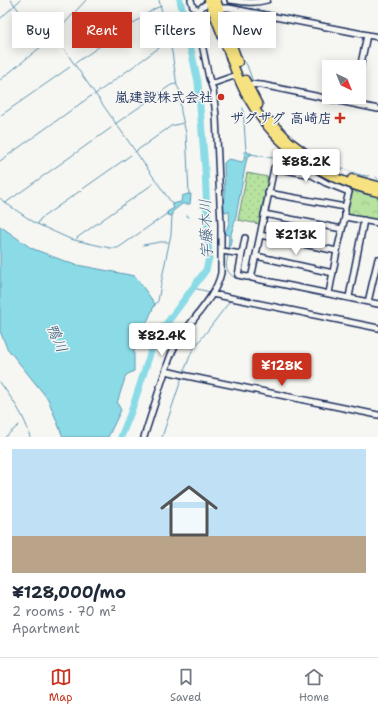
<!DOCTYPE html>
<meta charset="utf-8">
<style>
:root{--surface:#fff;--page:#f6f6f7;--text:#1f2937;--muted:#747a83;--line:#e0e1e3;--accent:#c8321e}
body{margin:0;font-family:"Shantell Sans","Klee One",sans-serif;background:var(--page);color:var(--text);height:100vh;display:flex;flex-direction:column;font-size:15px;white-space:nowrap}
*{box-sizing:border-box;margin:0}
p{font-size:13px;color:var(--muted)}
.icon{flex:none;width:22px;height:22px;fill:none;stroke:currentColor;stroke-width:2;stroke-linecap:round;stroke-linejoin:round}
.map{position:relative;height:437px;overflow:hidden}
.side{display:flex;flex-direction:column;background:var(--surface);flex:1}
.side>*{flex:none}
.guide{position:absolute;left:12px;top:12px;width:354px;height:36px;display:flex;gap:8px}
.needle{width:26px;rotate:137deg}
.buttons{position:absolute;left:322px;top:60px;display:grid;gap:8px}
.buttons a{display:grid;place-items:center;width:44px;height:44px;border-radius:0px;background:var(--surface);box-shadow:0 2px 10px #0003;font-size:20px}
.price{position:absolute;translate:-50% -34px;padding:0 9px;border-radius:4px;background:#fff;color:#222;font-size:13px;line-height:26px;filter:drop-shadow(0 1px 2px #0008)}
.price::after{content:'';position:absolute;left:50%;top:24px;width:12px;height:9px;margin-left:-6px;background:inherit;clip-path:polygon(0 0,100% 0,50% 100%)}
.price.current{background:var(--accent);color:#fff}
ul{padding:0;list-style:none}
li{display:grid;align-content:center;gap:8px;height:212px;padding:0 12px}
li span{display:grid;place-items:center;height:124px;border-radius:0px;color:#555}
li>.icon{margin-inline-start:auto}
span .icon{width:72px;height:72px;fill:#fffc;stroke-width:1}
li b{font-size:17px}
.pill{padding:0 14px;border-radius:0px;background:var(--surface);box-shadow:0 2px 10px #0003;font-size:14px;line-height:36px}
.pill.current{background:var(--accent);color:#fff}
.menu{display:flex;justify-content:space-around;align-items:center;height:56px;border-top:1px solid var(--line);background:var(--surface);font-size:11px;color:var(--muted)}
.menu a{display:grid;justify-items:center;gap:2px}
.menu .current{color:var(--accent)}
.map>svg:first-child{display:block}
.grass{fill:url(#grass-dots);stroke:#69887e}
.park{fill:url(#park-crowns);stroke:#69887e}
.water{fill:#8bdbe7;stroke:#5e96b0}
.lines{fill:none;stroke-linecap:round;stroke-linejoin:round}
.stream{stroke:#5e96b0;stroke-width:1}
.river{stroke:#8bdbe7;stroke-width:7}
.minor-casing{stroke:#1b2f5e;stroke-width:8}
.trunk-casing{stroke:#1b2f5e;stroke-width:11}
.minor{stroke:#f6f6f2;stroke-width:5}
.trunk{stroke:#f7e281;stroke-width:8}
.poi-dot{fill:#c8321e;stroke:#f6f6f2;stroke-width:1.5}
.labels{text-anchor:middle;stroke-width:3;stroke-linejoin:round;paint-order:stroke}
.poi-label{font-size:14px;font-weight:bold;fill:#1b2f5e;stroke:#f6f6f2;text-anchor:end}
.water-label{font-size:15px;font-style:italic;fill:#375a80;stroke:#f6f6f2}
</style>
<div class="map">
<svg width="378" height="437" viewBox="0 0 378 437">
<defs>
<pattern id="grass-dots" width="8" height="8" patternUnits="userSpaceOnUse"><rect width="8" height="8" fill="#b7e29f"/><path d="M2 2h.1M6 6h.1" fill="none" stroke="#9dc28b" stroke-width="1.8" stroke-linecap="round"/></pattern>
<pattern id="park-crowns" width="20" height="18" patternUnits="userSpaceOnUse"><rect width="20" height="18" fill="#b7e29f"/><path d="M2 6a3 3 0 1 1 6 0M12 15a3 3 0 1 1 6 0" fill="none" stroke="#9dc28b"/></pattern>
</defs>
<rect width="100%" height="100%" fill="#f6f6f2"/>
<filter id="ink" filterUnits="userSpaceOnUse"><feTurbulence type="fractalNoise" baseFrequency=".025" numOctaves="2"/><feDisplacementMap in="SourceGraphic" scale="8" xChannelSelector="R" yChannelSelector="G"/><feConvolveMatrix kernelMatrix="1 2 1 2 8 2 1 2 1" color-interpolation-filters="sRGB"/></filter>
<g filter="url(#ink)">
<path class="grass" d="M247 173 268 177 259 224 238 220Z"/>
<path class="park" d="M351 190 362 193 378 197V222L347 215 346 212Z"/>
<path class="water" d="M245 151H247L248 153H251V155L248 156 246 162 235 221 231 234V241L229 250H228L229 235H228L224 234C229 226 230 221 229 211L225 212 224 211 223 199 225 196 224 163 227 160 229 159 242 162 244 160Z
M188 194H191L190 204H182L172 212V216L167 215V212L174 208 172 204 181 202 182 196Z
M0 226 31 248 72 264 135 276 155 304 134 351V371L126 375 117 403 121 410 108 437H63L48 399 7 348 0 331Z"/>
<g class="lines">
<path class="stream" d="M11 0 23 16 28 20 50 33
M159 0 172 52 177 86 179 89 181 112 186 133 189 194
M233 5 378 34
M226 12 227 14
M0 19 20 0
M54 35 173 205
M54 35 86 0
M244 61 247 65 253 82
M74 64 154 9 161 6
M0 80 47 42 52 41
M253 81 329 96
M94 95 163 45H169
M334 97 350 100
M355 101 378 106
M243 108 246 151
M0 116 70 67
M115 124 171 85 176 84
M135 152 171 126 183 123
M251 154 299 163 308 170 309 169
M317 156 335 165
M0 161 91 96
M341 168C350 171 359 176 369 176
M376 177 378 179
M0 198 4 202 35 223 70 239 110 248H118L168 213
M6 203 8 201 111 128
M187 215V216L189 217
M202 216 207 215
M38 224 40 219 131 155
M76 239 78 237 153 184
M143 245 160 242H168
M228 254C226 266 224 270 235 278L378 307
M193 288 210 292
M154 306 158 301 163 273 171 234 172 216
M183 374 192 351 230 301
M0 382C11 398 26 417 30 437
M5 437 19 425
M162 437 182 377"/>
<path class="river" d="M121 437 131 412 153 345 164 327 206 270 209 258 205 169 198 82 180 0"/>
<g class="minor-casing">
<path id="minor" d="M191 0 193 7 199 10
M230 0C243 2 254 4 267 0
M219 9 223 8H229L378 37
M359 73 367 35
M211 84 237 75
M247 84 262 85 378 109
M352 103 354 97
M268 193 345 207
M264 214 342 229
M345 217 378 223
M260 235 337 251
M245 238 238 275 247 277 252 276
M222 251 242 254
M256 256 333 273
M329 293 337 251 345 217V207L349 192 326 183 312 175 274 168 252 274V278L378 304
M212 294 378 328
M349 297 364 220
M368 302 378 259
M166 371 187 376 378 415
M144 437C150 418 156 400 162 381 166 370 169 357 175 346 188 322 215 300 221 273V225L216 116 213 90 209 78 197 20C197 9 203 5 212 1"/>
</g>
<g class="trunk-casing">
<path id="trunk" d="M209 0C215 17 222 34 228 51 234 67 239 82 247 96 275 147 322 179 378 192
M216 0 238 62
M245 80 258 105
M271 122 290 142 318 163
M352 179 378 186"/>
</g>
<use href="#minor" class="minor"/>
<use href="#trunk" class="trunk"/>
</g>
</g>
<g class="poi-dot">
<circle cx="221" cy="97" r="4"/>
<path d="M338 112h4v4h4v4h-4v4h-4v-4h-4v-4h4z"/>
</g>
<g class="labels">
<g class="poi-label">
<text x="213" y="102">嵐建設株式会社</text>
<text x="332" y="123">ザグザグ 高崎店</text>
</g>
<g class="water-label">
<text transform="translate(206 229) rotate(-92)" y="5">宇藤木川</text>
<text transform="translate(57 338) rotate(67)" y="5">鴨川</text>
</g>
</g>
</svg>
<div class="buttons">
<a><svg class="needle" viewBox="-14 -14 28 28"><path d="M0-13l5 13h-10z" fill="#e53935"/><path d="M0 13l5-13h-10z" fill="#747a83"/></svg></a>
</div>
<b class="price" style="left:306px;top:183px">¥88.2K</b>
<b class="price" style="left:296px;top:256px">¥213K</b>
<b class="price" style="left:162px;top:357px">¥82.4K</b>
<b class="price current" style="left:282px;top:387px">¥128K</b>
<div class="guide">
<a class="pill">Buy</a>
<a class="pill current">Rent</a>
<a class="pill">Filters</a>
<a class="pill">New</a>
</div>
</div>
<section class="side">
<ul>
<li><span style="background:linear-gradient(#bfe0f5 70%,#b9a48a 0)"><svg class="icon" aria-label="home" viewBox="0 0 24 24"><path d="M3 11l9-7 9 7M6 9v11h12V9"/></svg></span><div><b>¥128,000/mo</b><p>2 rooms · 70 m²</p><p>Apartment</p></div></li>
</ul>
</section>
<nav class="menu">
<a class="current"><svg class="icon" aria-label="map" viewBox="0 0 24 24"><path d="M3 6l6-2 6 2 6-2v14l-6 2-6-2-6 2zM9 4v14M15 6v14"/></svg>Map</a>
<a><svg class="icon" aria-label="saved" viewBox="0 0 24 24"><path d="M7 4h10v16l-5-4-5 4z"/></svg>Saved</a>
<a><svg class="icon" aria-label="home" viewBox="0 0 24 24"><path d="M3 11l9-7 9 7M6 9v11h12V9"/></svg>Home</a>
</nav>
